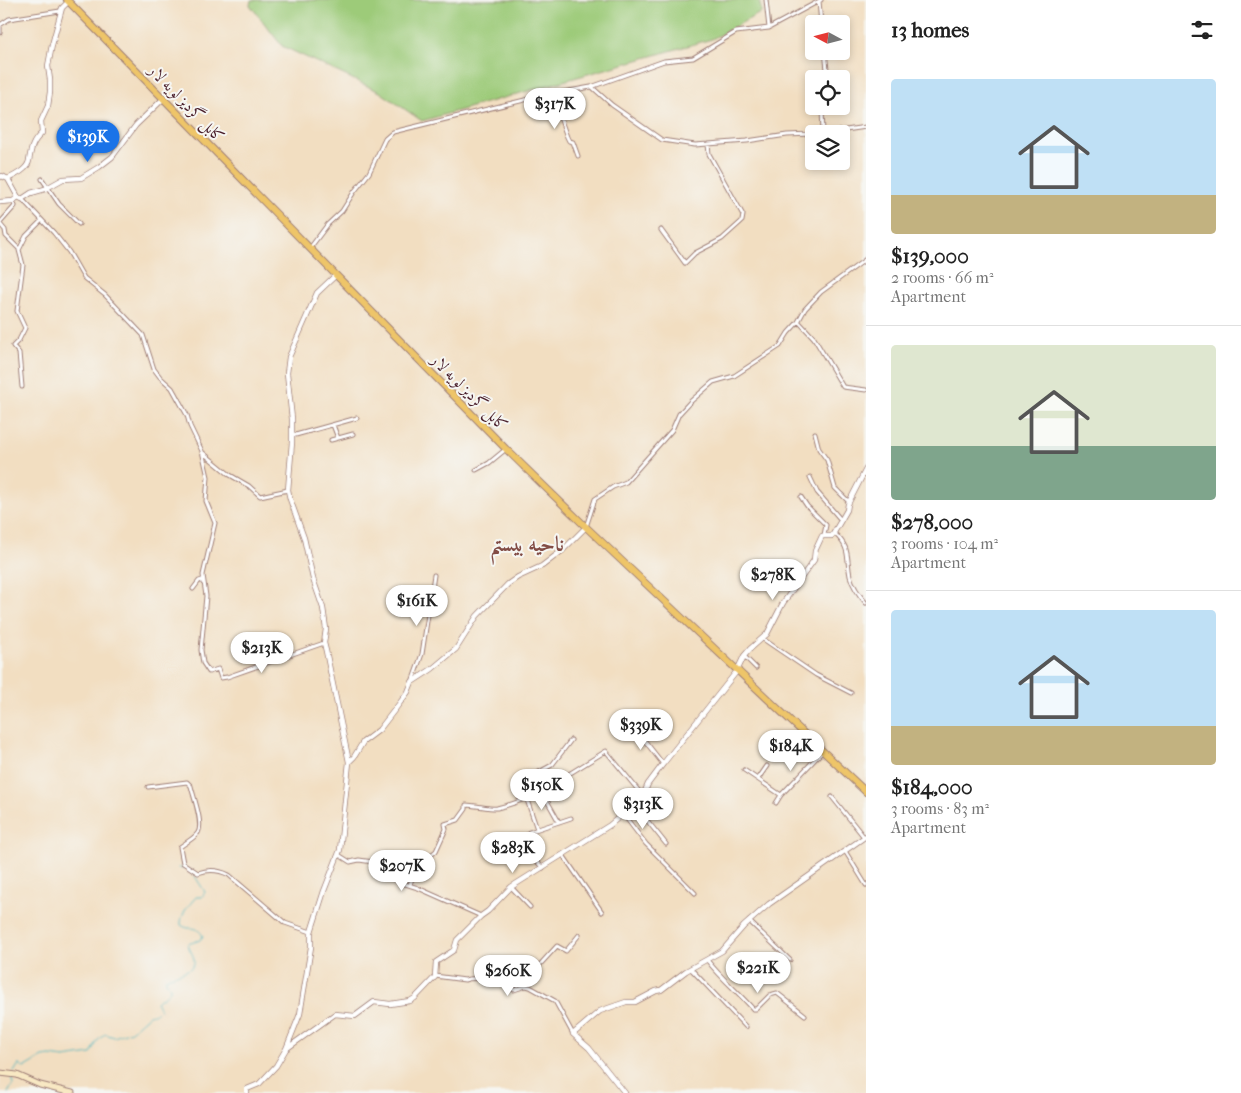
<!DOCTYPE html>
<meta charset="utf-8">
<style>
:root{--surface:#fff;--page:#f6f6f6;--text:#222;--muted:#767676;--line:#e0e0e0;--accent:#1a73e8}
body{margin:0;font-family:"IM FELL French Canon",Amiri,serif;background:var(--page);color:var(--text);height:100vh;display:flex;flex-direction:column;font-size:19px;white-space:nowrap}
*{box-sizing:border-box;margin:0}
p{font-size:16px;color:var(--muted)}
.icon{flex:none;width:28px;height:28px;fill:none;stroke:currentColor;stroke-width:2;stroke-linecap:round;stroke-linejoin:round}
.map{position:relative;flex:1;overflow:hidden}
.panel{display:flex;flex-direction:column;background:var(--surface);width:375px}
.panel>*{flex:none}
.needle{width:32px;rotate:277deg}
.controls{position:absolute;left:805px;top:15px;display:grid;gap:10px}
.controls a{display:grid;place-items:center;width:45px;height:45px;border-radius:5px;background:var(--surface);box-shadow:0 2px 8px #0003;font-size:25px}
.price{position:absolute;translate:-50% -42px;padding:0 11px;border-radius:18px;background:#fff;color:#222;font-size:16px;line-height:32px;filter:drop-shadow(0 1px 2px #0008)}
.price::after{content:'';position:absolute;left:50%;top:30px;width:15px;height:11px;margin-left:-8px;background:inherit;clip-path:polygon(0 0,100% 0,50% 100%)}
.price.selected{background:var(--accent);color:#fff}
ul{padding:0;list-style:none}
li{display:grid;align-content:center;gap:10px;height:265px;padding:0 25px}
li+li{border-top:1px solid var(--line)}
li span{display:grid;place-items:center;height:155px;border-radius:5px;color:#555}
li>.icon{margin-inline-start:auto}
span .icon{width:90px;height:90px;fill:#fffc;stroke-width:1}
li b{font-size:21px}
h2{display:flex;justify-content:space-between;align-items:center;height:60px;padding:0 25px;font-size:21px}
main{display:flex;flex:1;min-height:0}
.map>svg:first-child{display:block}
.green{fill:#9dcb79;stroke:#747552}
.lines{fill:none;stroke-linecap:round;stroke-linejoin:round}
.stream{stroke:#43b2bc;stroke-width:1}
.minor-casing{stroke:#9e7e76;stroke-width:5}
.tertiary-casing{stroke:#9e7e76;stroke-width:6}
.secondary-casing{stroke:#9e7e76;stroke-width:7}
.trunk-casing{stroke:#9e7e76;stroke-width:8}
.minor{stroke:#fff;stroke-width:3}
.tertiary{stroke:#fff;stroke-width:4.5}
.secondary{stroke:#f8e8c3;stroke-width:5}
.trunk{stroke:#eec569;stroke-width:6}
.labels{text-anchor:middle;stroke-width:4;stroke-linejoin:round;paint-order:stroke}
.street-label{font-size:16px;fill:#4a1f2b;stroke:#f6f6f2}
.district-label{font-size:21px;font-weight:bold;fill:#824c45;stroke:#f6f6f2}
</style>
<main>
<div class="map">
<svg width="866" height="1093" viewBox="0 0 866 1093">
<rect width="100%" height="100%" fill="#f6f6f2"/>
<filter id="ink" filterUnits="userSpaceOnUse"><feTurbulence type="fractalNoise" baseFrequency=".02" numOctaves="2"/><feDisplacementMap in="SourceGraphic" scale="10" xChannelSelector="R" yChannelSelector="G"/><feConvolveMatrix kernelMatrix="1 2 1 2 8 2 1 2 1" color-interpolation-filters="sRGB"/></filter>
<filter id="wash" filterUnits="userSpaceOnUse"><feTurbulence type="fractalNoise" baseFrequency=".0096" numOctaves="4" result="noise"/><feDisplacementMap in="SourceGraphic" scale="20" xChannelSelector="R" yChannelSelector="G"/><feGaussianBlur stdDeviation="1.12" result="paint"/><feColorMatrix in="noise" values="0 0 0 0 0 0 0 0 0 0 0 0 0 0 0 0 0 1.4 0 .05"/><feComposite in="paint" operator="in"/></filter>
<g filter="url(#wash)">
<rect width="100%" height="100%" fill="#f2dec1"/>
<path class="green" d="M251 0H759L762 12 712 39 422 121 380 92 282 46 250 5Z"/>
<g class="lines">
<path class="stream" d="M179 868 185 867
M14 1072 19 1064 24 1068 43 1057 50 1056 64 1058 91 1054 98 1040 105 1034 114 1037 131 1031 149 1015 156 1013 160 1009 156 1002C161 997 171 995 170 987L166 982V978C174 973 197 972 194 959 193 954 189 950 188 944L200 940 203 936C195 923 191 932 181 925 180 915 189 905 196 897H202L205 892 191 870
M8 1093 13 1084V1076"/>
</g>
</g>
<g filter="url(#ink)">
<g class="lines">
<g class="minor-casing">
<path id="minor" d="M766 0 769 28
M819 1 821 24
M0 33V25L9 19 60 11 62 8
M825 51 828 79
M592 87 612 105 662 140 695 145 747 141 787 135 835 133 839 131 866 127
M552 95 567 137 569 141 573 142 578 156
M823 133 822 109 824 106
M42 179 59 204 79 224
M22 199 54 233 69 252 84 278 105 295 143 335 154 369 160 377 172 388 187 415 190 426 202 451 208 477 206 501 215 523 203 575 206 596 201 650 203 663 209 672 218 669 221 678 227 677 324 643
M0 223 15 206 13 201
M0 224 5 230 6 236 19 249
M661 230 685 263 695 253 722 239 742 221 743 215 709 154 708 144
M310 248 328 224 342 211 354 192 369 173 385 139 393 132 541 96 591 87 664 61 693 58 736 32 769 28 821 0
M799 322 814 338 843 387 866 390
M22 387 19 353 13 346 19 340 25 328 17 311 23 265 19 250 26 236 42 220
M333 425 338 438
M815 433 819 449 827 460 835 488 849 502
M292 436 357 418
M331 440 353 434
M202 452 230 475 249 486 260 496 288 490
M476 470 489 463 506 449
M810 477 817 492 841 520
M801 497 807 506 826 525 824 535
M586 527 595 499 613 487 626 482 672 430 679 414 690 402 713 382 734 376 780 346 788 333 798 322 805 309 821 292 866 259
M834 533C851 548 846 556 850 576 853 587 859 595 866 603
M193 589 199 581 202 580 203 583
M763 639 816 675 851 693
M744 656 756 668
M412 682 422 654 434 575
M634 727 663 764
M571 740 552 765 539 772 538 774 548 784 556 782 606 751 643 796
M744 770 781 795
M758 779 767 766
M148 787 187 782 191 786C193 796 205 826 197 834 193 839 185 843 180 847L183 863 198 873C209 869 219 870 229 875L285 923 311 932
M541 790 559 822
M526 797 537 829
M832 797 864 837
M776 803 781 795 822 752
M634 804 666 844
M623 814 646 844 695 893
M529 832 571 818
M521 846 543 868
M845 851 866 885
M339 855 350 862 359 860 373 862 372 864 384 870 399 882 418 888 481 916
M563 855 602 912
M410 885 415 868 436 851 446 829 445 824 458 820 466 809V805C474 805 492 809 497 808 514 804 535 796 548 784
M511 887 530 907
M749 921 790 960
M707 960C721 978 738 992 753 1009H756L770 995 777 993 805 1015
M691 969 746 1027
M435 976 465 980C474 976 484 981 494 978L514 990 526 986 530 987 555 1001 573 1034
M526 986 525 981 557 946 566 951 579 935"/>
</g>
<g class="tertiary-casing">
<path id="tertiary" d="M0 177 2 176 8 179C15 175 27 170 29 161 31 149 32 142 42 133L41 121 48 106 50 92V80L48 66 52 45 62 8 68 2
M8 179 18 197
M0 202 13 201 18 197 22 199 31 193 45 189 63 179 81 178 99 167 112 157 136 125 163 99
M349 762 354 757 363 742 379 730 396 708 408 692 412 682 432 669 456 649 477 616 508 584 518 577 542 566 563 550 586 527
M286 1049 335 1014 355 1016 374 1002 390 1004 410 1001 415 998 435 977 436 962 454 950 457 940 481 916 488 911 511 887 610 825 643 796 648 784 663 764 737 671 744 656 750 649 767 634 783 603 814 560 815 551 822 536H832L847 510 848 504 866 469
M247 1093V1089L259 1084 276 1066 286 1049 300 1014 311 947V932L324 891 340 850 349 762 326 651 324 643 326 629 323 608 313 579 304 538 290 499 288 490 292 442V419L287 373 289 357 317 293 336 275
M625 1093 589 1048 573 1034 600 1011 626 1002H635L656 991 661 990 686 971 722 951 744 926 769 904 866 836"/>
</g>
<g class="secondary-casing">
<path id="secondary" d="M0 1073 17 1075 40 1085 72 1093"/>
</g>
<g class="trunk-casing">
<path id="trunk" d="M67 0 506 449 586 527 866 792"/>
</g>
<use href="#minor" class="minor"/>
<use href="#tertiary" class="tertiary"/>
<use href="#secondary" class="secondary"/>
<use href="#trunk" class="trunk"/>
</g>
</g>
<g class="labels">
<g class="street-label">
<text transform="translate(187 103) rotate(46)" y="6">کابل گردیز لویه لار</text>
<text transform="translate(470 392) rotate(45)" y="6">کابل گردیز لویه لار</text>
</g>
<g class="district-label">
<text x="527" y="551">ناحیه بیستم</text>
</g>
</g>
</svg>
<div class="controls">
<a><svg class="needle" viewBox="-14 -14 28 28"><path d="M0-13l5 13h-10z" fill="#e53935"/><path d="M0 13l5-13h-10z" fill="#767676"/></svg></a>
<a><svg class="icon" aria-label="locate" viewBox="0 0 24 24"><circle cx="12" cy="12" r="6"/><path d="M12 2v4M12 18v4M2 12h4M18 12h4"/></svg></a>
<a><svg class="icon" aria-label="layers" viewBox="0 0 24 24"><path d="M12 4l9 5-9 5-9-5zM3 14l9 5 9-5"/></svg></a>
</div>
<b class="price" style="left:555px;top:130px">$317K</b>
<b class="price selected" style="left:88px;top:163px">$139K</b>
<b class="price" style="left:773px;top:601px">$278K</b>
<b class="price" style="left:417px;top:627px">$161K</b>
<b class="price" style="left:262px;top:674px">$213K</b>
<b class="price" style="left:641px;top:751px">$339K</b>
<b class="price" style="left:791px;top:772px">$184K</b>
<b class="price" style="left:542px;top:811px">$150K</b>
<b class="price" style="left:643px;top:830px">$313K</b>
<b class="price" style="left:513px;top:874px">$283K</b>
<b class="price" style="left:402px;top:892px">$207K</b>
<b class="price" style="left:758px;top:994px">$221K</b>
<b class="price" style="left:508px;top:997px">$260K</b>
</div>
<section class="panel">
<h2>13 homes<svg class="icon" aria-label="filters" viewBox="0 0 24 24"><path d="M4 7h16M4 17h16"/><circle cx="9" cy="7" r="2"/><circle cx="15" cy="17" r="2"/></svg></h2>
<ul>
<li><span style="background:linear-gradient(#bfe0f5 75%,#c2b280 0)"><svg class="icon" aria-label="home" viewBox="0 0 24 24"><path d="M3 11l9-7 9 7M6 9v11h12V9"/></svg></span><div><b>$139,000</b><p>2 rooms · 66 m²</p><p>Apartment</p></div></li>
<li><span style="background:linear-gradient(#dfe7d0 65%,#7fa58c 0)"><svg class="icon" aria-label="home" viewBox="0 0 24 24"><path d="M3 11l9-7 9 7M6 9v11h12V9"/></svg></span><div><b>$278,000</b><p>3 rooms · 104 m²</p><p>Apartment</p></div></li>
<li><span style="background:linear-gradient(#bfe0f5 75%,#c2b280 0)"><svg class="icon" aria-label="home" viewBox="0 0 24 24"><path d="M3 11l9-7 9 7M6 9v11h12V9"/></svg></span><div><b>$184,000</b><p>3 rooms · 83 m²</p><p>Apartment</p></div></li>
</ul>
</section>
</main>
